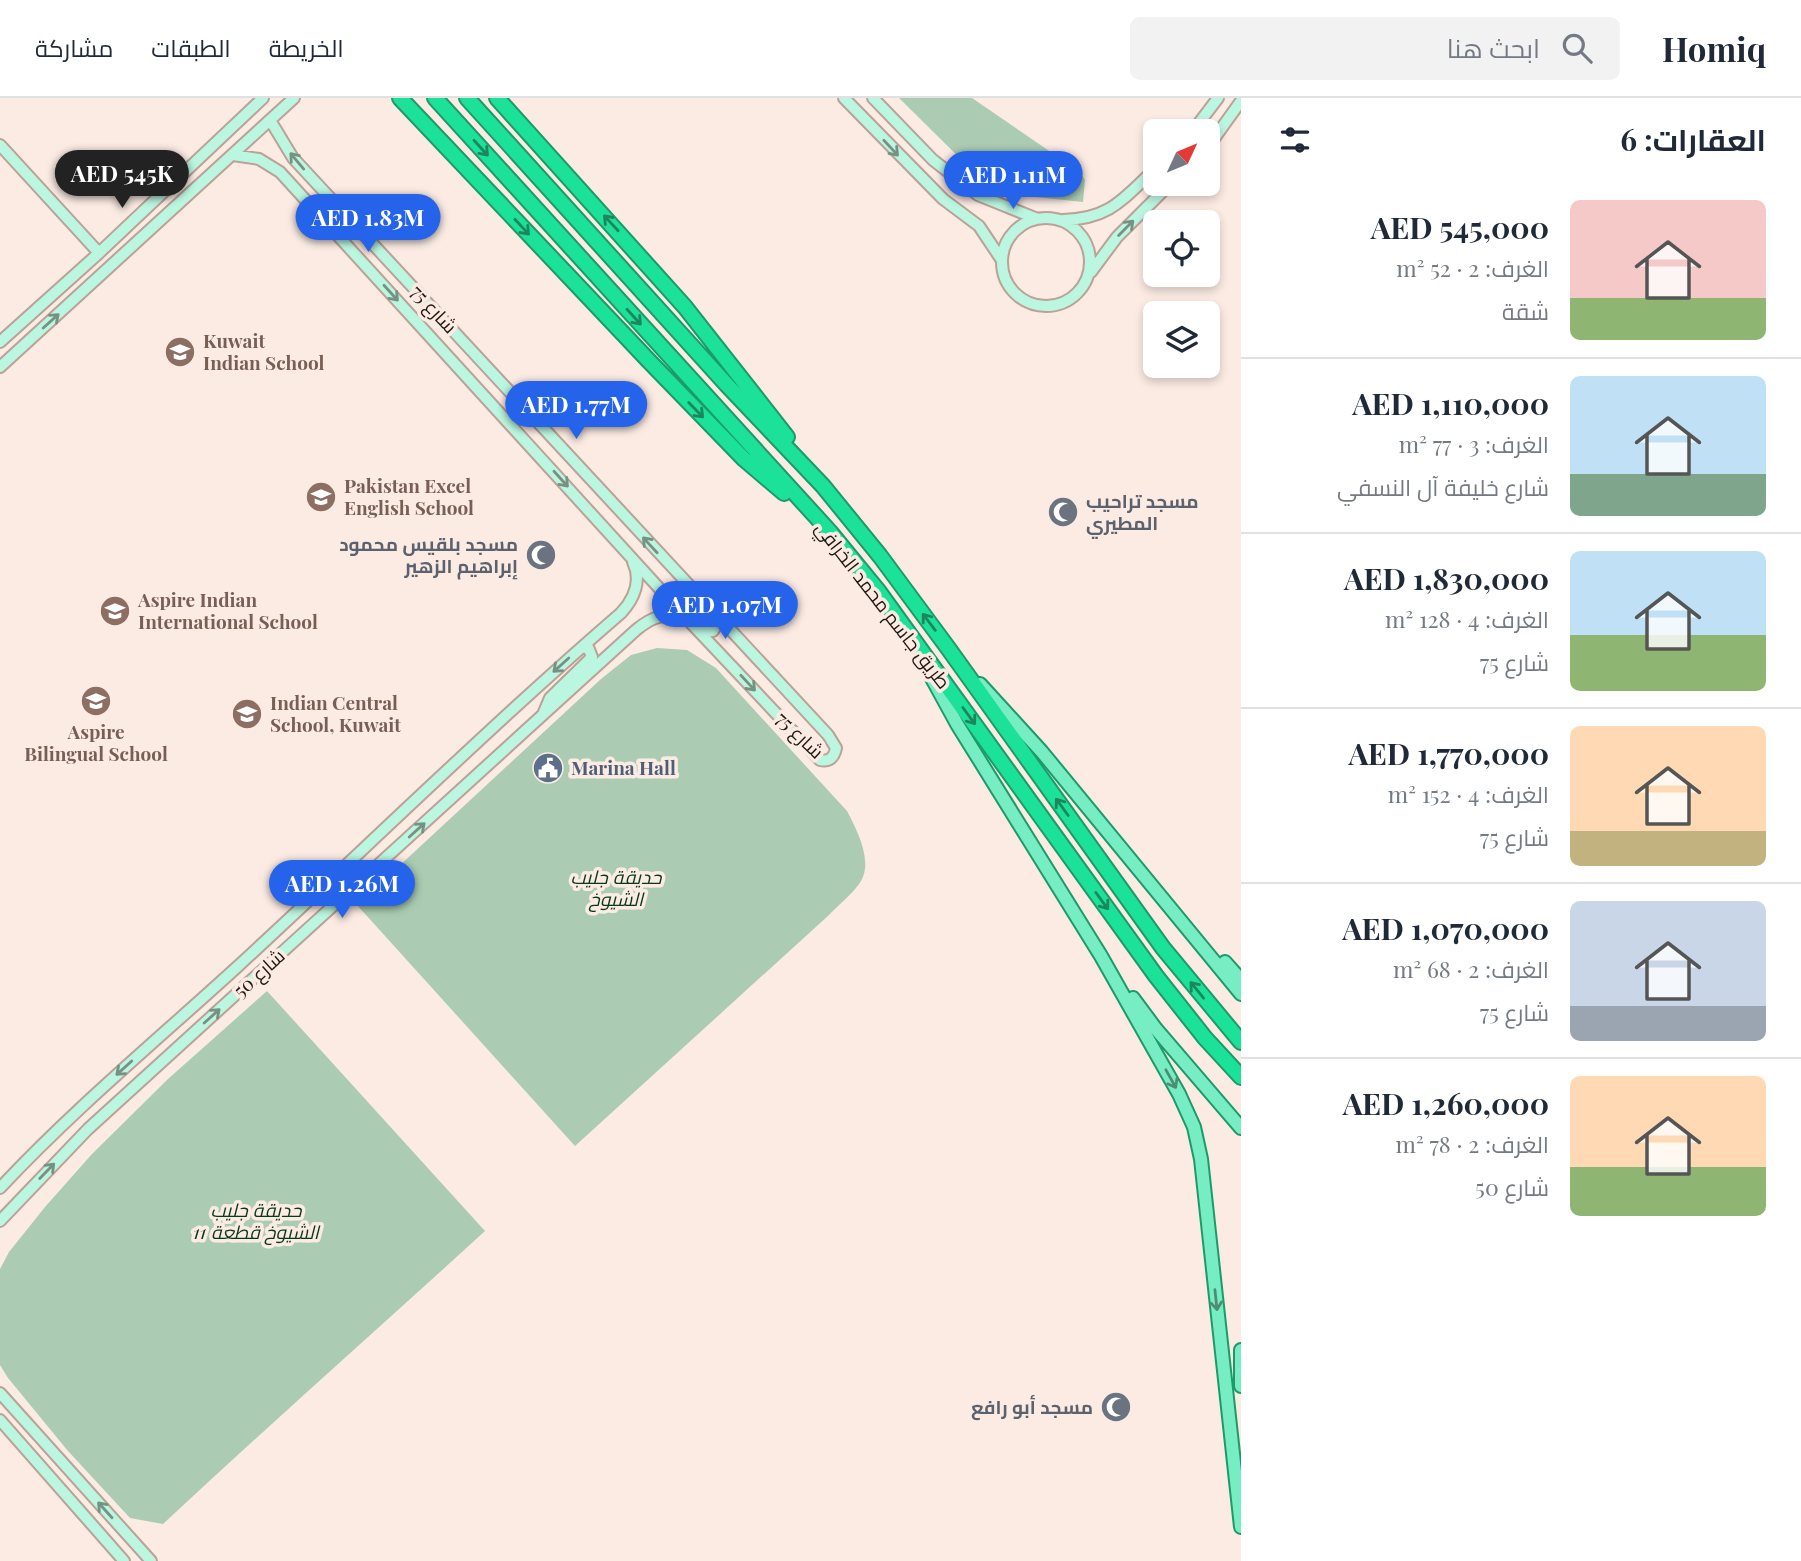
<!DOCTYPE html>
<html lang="ar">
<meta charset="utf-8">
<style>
:root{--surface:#fff;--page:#f2f2f3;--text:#1f2937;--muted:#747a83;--line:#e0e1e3;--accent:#2563eb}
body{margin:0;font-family:"Playfair Display",Cairo,serif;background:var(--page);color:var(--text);direction:rtl;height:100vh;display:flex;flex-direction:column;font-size:26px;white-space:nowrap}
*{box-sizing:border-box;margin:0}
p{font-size:23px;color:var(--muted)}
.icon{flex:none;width:38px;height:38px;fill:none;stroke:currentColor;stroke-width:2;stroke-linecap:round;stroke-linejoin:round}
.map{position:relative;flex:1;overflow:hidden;direction:ltr}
.details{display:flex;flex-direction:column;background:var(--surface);width:560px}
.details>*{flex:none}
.needle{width:46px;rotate:46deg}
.controls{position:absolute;left:1143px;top:21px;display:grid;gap:14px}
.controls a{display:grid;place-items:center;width:77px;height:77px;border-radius:10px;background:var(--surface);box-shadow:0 4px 10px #0003;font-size:35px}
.price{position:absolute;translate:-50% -60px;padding:0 16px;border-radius:24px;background:var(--accent);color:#fff;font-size:23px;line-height:46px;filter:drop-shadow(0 2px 4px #0008)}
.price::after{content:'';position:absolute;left:50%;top:42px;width:21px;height:16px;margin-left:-10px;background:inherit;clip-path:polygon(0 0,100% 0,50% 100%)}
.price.active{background:#222;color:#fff}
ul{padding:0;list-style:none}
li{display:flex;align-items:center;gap:21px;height:175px;padding:0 35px}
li+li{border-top:2px solid var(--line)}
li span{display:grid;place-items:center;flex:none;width:196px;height:140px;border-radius:10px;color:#555}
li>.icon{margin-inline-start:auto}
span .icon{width:84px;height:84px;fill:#fffc;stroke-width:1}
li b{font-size:30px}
h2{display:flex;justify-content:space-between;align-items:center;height:84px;padding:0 35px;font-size:30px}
header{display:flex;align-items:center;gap:42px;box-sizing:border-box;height:98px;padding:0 35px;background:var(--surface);border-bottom:2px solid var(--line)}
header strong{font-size:33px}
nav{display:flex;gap:38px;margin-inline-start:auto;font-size:24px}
.search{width:490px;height:63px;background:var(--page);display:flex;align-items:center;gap:18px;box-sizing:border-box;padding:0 24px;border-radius:10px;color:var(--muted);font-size:26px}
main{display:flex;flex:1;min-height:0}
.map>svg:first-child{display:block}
.green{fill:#abccb3}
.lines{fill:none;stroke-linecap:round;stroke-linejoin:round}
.secondary-casing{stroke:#bba196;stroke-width:14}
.primary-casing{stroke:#1d9a6a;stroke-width:16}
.highway-casing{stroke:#1d9a6a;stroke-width:18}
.secondary{stroke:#bbf6e0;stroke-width:10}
.primary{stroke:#76edc2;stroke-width:12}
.highway{stroke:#1be199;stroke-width:14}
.oneway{stroke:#1d865c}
.oneway2{stroke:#759283}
.oneway3{stroke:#4f8d73}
.labels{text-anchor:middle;stroke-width:7;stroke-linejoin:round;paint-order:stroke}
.street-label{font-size:19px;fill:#201712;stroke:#fbebe3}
.education-label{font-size:19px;font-weight:bold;fill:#785e54;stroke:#fbebe3;text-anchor:start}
.worship-label{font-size:19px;font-weight:bold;fill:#5b616d;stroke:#fbebe3;text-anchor:end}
.service-label{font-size:19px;font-weight:bold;fill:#4e5e75;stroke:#fbebe3;text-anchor:start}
.park-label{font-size:19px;font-style:italic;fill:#07381b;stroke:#fbebe3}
</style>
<header>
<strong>Homiq</strong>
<div class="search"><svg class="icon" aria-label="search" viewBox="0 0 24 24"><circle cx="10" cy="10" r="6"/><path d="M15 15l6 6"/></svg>ابحث هنا</div>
<nav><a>الخريطة</a><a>الطبقات</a><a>مشاركة</a></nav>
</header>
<main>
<section class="details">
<h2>العقارات: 6<svg class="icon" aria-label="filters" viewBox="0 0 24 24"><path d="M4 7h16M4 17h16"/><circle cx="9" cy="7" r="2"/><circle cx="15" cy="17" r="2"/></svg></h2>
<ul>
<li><span style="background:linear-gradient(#f6c9c9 70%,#8fb573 0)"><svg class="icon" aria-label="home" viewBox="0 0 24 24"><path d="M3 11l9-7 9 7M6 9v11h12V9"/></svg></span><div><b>AED 545,000</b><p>الغرف: 2 · 52 m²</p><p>شقة</p></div></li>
<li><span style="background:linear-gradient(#bfe0f5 70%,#7fa58c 0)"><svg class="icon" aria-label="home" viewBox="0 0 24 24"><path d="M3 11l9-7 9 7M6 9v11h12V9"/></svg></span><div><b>AED 1,110,000</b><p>الغرف: 3 · 77 m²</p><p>شارع خليفة آل النسفي</p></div></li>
<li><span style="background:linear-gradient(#bfe0f5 60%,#8fb573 0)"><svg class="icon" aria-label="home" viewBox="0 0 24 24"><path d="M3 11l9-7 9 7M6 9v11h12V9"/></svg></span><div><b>AED 1,830,000</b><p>الغرف: 4 · 128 m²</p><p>شارع 75</p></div></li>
<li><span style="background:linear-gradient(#ffd9b3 75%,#c2b280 0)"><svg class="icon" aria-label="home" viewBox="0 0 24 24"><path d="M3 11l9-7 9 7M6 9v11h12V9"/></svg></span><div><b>AED 1,770,000</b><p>الغرف: 4 · 152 m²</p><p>شارع 75</p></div></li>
<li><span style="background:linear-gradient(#c9d6e8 75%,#9aa5b1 0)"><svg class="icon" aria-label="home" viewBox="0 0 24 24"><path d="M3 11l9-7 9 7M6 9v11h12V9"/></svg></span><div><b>AED 1,070,000</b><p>الغرف: 2 · 68 m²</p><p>شارع 75</p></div></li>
<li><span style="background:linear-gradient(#ffd9b3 65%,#8fb573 0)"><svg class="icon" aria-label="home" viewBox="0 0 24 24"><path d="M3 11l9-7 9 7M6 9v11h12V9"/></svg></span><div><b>AED 1,260,000</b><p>الغرف: 2 · 78 m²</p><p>شارع 50</p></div></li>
</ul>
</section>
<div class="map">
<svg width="1241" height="1463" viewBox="0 0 1241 1463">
<rect width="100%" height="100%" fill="#fbebe3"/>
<path class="green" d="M899 0H972L1080 74 1085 82 1083 104 1006 96 984 84Z
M657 550 687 552 716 570 847 713C857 732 873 763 861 783 853 796 839 806 829 817L575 1048 357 807 601 581 631 557Z
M267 893 485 1133C378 1231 269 1327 163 1426L130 1420 68 1353 8 1280 0 1267V1171L9 1154 45 1109 92 1056 168 981Z"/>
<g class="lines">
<g class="secondary-casing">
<path id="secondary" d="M844 0 943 101 979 128 1001 161
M873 0 933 62 978 97 1035 120
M1193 33 1218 0
M0 47 99 155
M1208 49 1241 3
M233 57 259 61 280 74 689 523 820 662C829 664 834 660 836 650L828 637 293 60 270 22
M1002 164a44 44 0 1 1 88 0a44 44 0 1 1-88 0Z
M1063 122C1110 121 1123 101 1155 71
M1091 174 1117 139 1170 86
M0 244 99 155 263 0
M0 269 294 0
M700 534 713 533 716 528 715 518
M544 614 550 600 592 559 588 549 581 550
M0 1090C73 1012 156 943 236 870 364 752 489 629 621 515 634 501 642 483 633 464
M0 1123 88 1031 636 532C653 518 665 514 686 522
M0 1295 151 1463
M0 1322 124 1463"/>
</g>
<g class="primary-casing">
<path id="primary" d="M922 562 957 626 1101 858 1179 996 1194 1029 1201 1061 1241 1429
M980 586 1042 654 1241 896
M1225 864 1241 882
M1133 900 1156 931 1241 1030
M1241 1252V1288"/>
</g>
<g class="highway-casing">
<path id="highway" d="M400 0 648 262 744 361 784 395
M435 0 830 434 879 494 1156 878 1205 940 1241 979
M467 0 727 287 823 388 880 458 948 550 1163 850 1241 944
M497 0 685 209 787 339"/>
</g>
<use href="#secondary" class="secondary"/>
<use href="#primary" class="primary"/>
<use href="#highway" class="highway"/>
</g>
<defs><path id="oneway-shaft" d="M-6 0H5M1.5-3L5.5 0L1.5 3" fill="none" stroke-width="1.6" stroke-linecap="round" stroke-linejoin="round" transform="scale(1.75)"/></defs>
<g class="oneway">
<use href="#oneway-shaft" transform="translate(481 50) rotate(48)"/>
<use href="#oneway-shaft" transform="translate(611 125) rotate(-133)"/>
<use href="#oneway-shaft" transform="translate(522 129) rotate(47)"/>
<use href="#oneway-shaft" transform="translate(634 219) rotate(48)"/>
<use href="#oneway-shaft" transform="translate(696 312) rotate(46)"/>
<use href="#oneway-shaft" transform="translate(929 524) rotate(-127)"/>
<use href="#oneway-shaft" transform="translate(969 618) rotate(54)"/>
<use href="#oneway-shaft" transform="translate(1062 709) rotate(-126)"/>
<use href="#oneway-shaft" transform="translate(1102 803) rotate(54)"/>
<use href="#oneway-shaft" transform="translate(1197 892) rotate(-129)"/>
</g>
<g class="oneway2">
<use href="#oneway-shaft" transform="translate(891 50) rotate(47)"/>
<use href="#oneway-shaft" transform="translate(297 63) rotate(-130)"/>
<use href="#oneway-shaft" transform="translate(1126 130) rotate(-45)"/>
<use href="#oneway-shaft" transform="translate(391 195) rotate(48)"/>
<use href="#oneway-shaft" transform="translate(51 223) rotate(-42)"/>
<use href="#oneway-shaft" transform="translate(561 381) rotate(48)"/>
<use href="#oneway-shaft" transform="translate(650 447) rotate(-133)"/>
<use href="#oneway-shaft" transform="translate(561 567) rotate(138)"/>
<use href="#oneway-shaft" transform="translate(748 585) rotate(47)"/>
<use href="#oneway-shaft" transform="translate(417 732) rotate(-42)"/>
<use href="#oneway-shaft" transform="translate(212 918) rotate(-42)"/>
<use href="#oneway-shaft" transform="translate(124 970) rotate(138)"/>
<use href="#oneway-shaft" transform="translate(47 1073) rotate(-46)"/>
<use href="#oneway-shaft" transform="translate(105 1412) rotate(-132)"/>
</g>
<g class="oneway3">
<use href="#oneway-shaft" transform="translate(1171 981) rotate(61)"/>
<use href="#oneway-shaft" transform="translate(1216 1202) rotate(84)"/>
</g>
<defs>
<g id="school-disc" transform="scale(1.575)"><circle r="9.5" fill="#8d6e63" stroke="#fbebe3"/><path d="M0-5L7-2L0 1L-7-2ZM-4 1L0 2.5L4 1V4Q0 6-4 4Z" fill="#fff"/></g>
<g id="mosque-disc" transform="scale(1.575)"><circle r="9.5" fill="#6b7280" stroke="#fbebe3"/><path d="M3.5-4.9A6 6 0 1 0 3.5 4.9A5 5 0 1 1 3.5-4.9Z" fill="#fff"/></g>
<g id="civic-disc" transform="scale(1.575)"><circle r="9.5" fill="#5c6f8a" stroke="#fbebe3"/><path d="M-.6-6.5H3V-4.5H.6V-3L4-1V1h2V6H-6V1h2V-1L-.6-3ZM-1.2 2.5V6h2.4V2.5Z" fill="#fff"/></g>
</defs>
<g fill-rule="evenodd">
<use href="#school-disc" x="180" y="254"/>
<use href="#school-disc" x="321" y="399"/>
<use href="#mosque-disc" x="1063" y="414"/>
<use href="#mosque-disc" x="541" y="457"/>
<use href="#school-disc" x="115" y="513"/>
<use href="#school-disc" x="96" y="603"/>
<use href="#school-disc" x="247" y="616"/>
<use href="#civic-disc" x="548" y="670"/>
<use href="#mosque-disc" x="1116" y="1309"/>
</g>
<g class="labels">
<g class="street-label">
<text transform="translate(434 211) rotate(47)" y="7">شارع 75</text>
<text transform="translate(883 507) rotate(52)" y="7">طريق جاسم محمد الخرافي</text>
<text transform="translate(800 637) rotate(44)" y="7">شارع 75</text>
<text transform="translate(259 875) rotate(-42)" y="7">شارع 50</text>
</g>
<g class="education-label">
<text x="203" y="250">Kuwait<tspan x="203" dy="22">Indian School</tspan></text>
<text x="344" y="395">Pakistan Excel<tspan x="344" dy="22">English School</tspan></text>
<text x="138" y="509">Aspire Indian<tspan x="138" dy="22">International School</tspan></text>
<text x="270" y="612">Indian Central<tspan x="270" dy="22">School, Kuwait</tspan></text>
<text x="96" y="641" text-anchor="middle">Aspire<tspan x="96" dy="22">Bilingual School</tspan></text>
</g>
<g class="worship-label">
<text x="1086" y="410" text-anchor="start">مسجد تراحيب<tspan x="1086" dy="22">المطيري</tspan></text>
<text x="518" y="453">مسجد بلقيس محمود<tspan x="518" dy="22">إبراهيم الزهير</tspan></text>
<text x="1093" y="1316">مسجد أبو رافع</text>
</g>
<g class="service-label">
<text x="571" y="677">Marina Hall</text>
</g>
<g class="park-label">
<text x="616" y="786">حديقة جليب<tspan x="616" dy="22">الشيوخ</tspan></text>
<text x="256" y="1119">حديقة جليب<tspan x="256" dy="22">الشيوخ قطعة 11</tspan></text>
</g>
</g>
</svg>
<div class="controls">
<a><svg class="needle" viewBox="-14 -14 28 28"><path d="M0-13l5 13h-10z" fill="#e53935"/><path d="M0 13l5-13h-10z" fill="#747a83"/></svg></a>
<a><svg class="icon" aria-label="locate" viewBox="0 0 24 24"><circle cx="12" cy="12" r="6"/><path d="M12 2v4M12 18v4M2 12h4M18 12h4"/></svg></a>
<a><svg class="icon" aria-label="layers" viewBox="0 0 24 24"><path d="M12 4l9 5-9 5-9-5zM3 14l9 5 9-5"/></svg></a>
</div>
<b class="price active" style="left:122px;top:112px">AED 545K</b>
<b class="price" style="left:1013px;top:113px">AED 1.11M</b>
<b class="price" style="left:368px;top:156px">AED 1.83M</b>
<b class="price" style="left:576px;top:343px">AED 1.77M</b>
<b class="price" style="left:725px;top:543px">AED 1.07M</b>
<b class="price" style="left:342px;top:822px">AED 1.26M</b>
</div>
</main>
